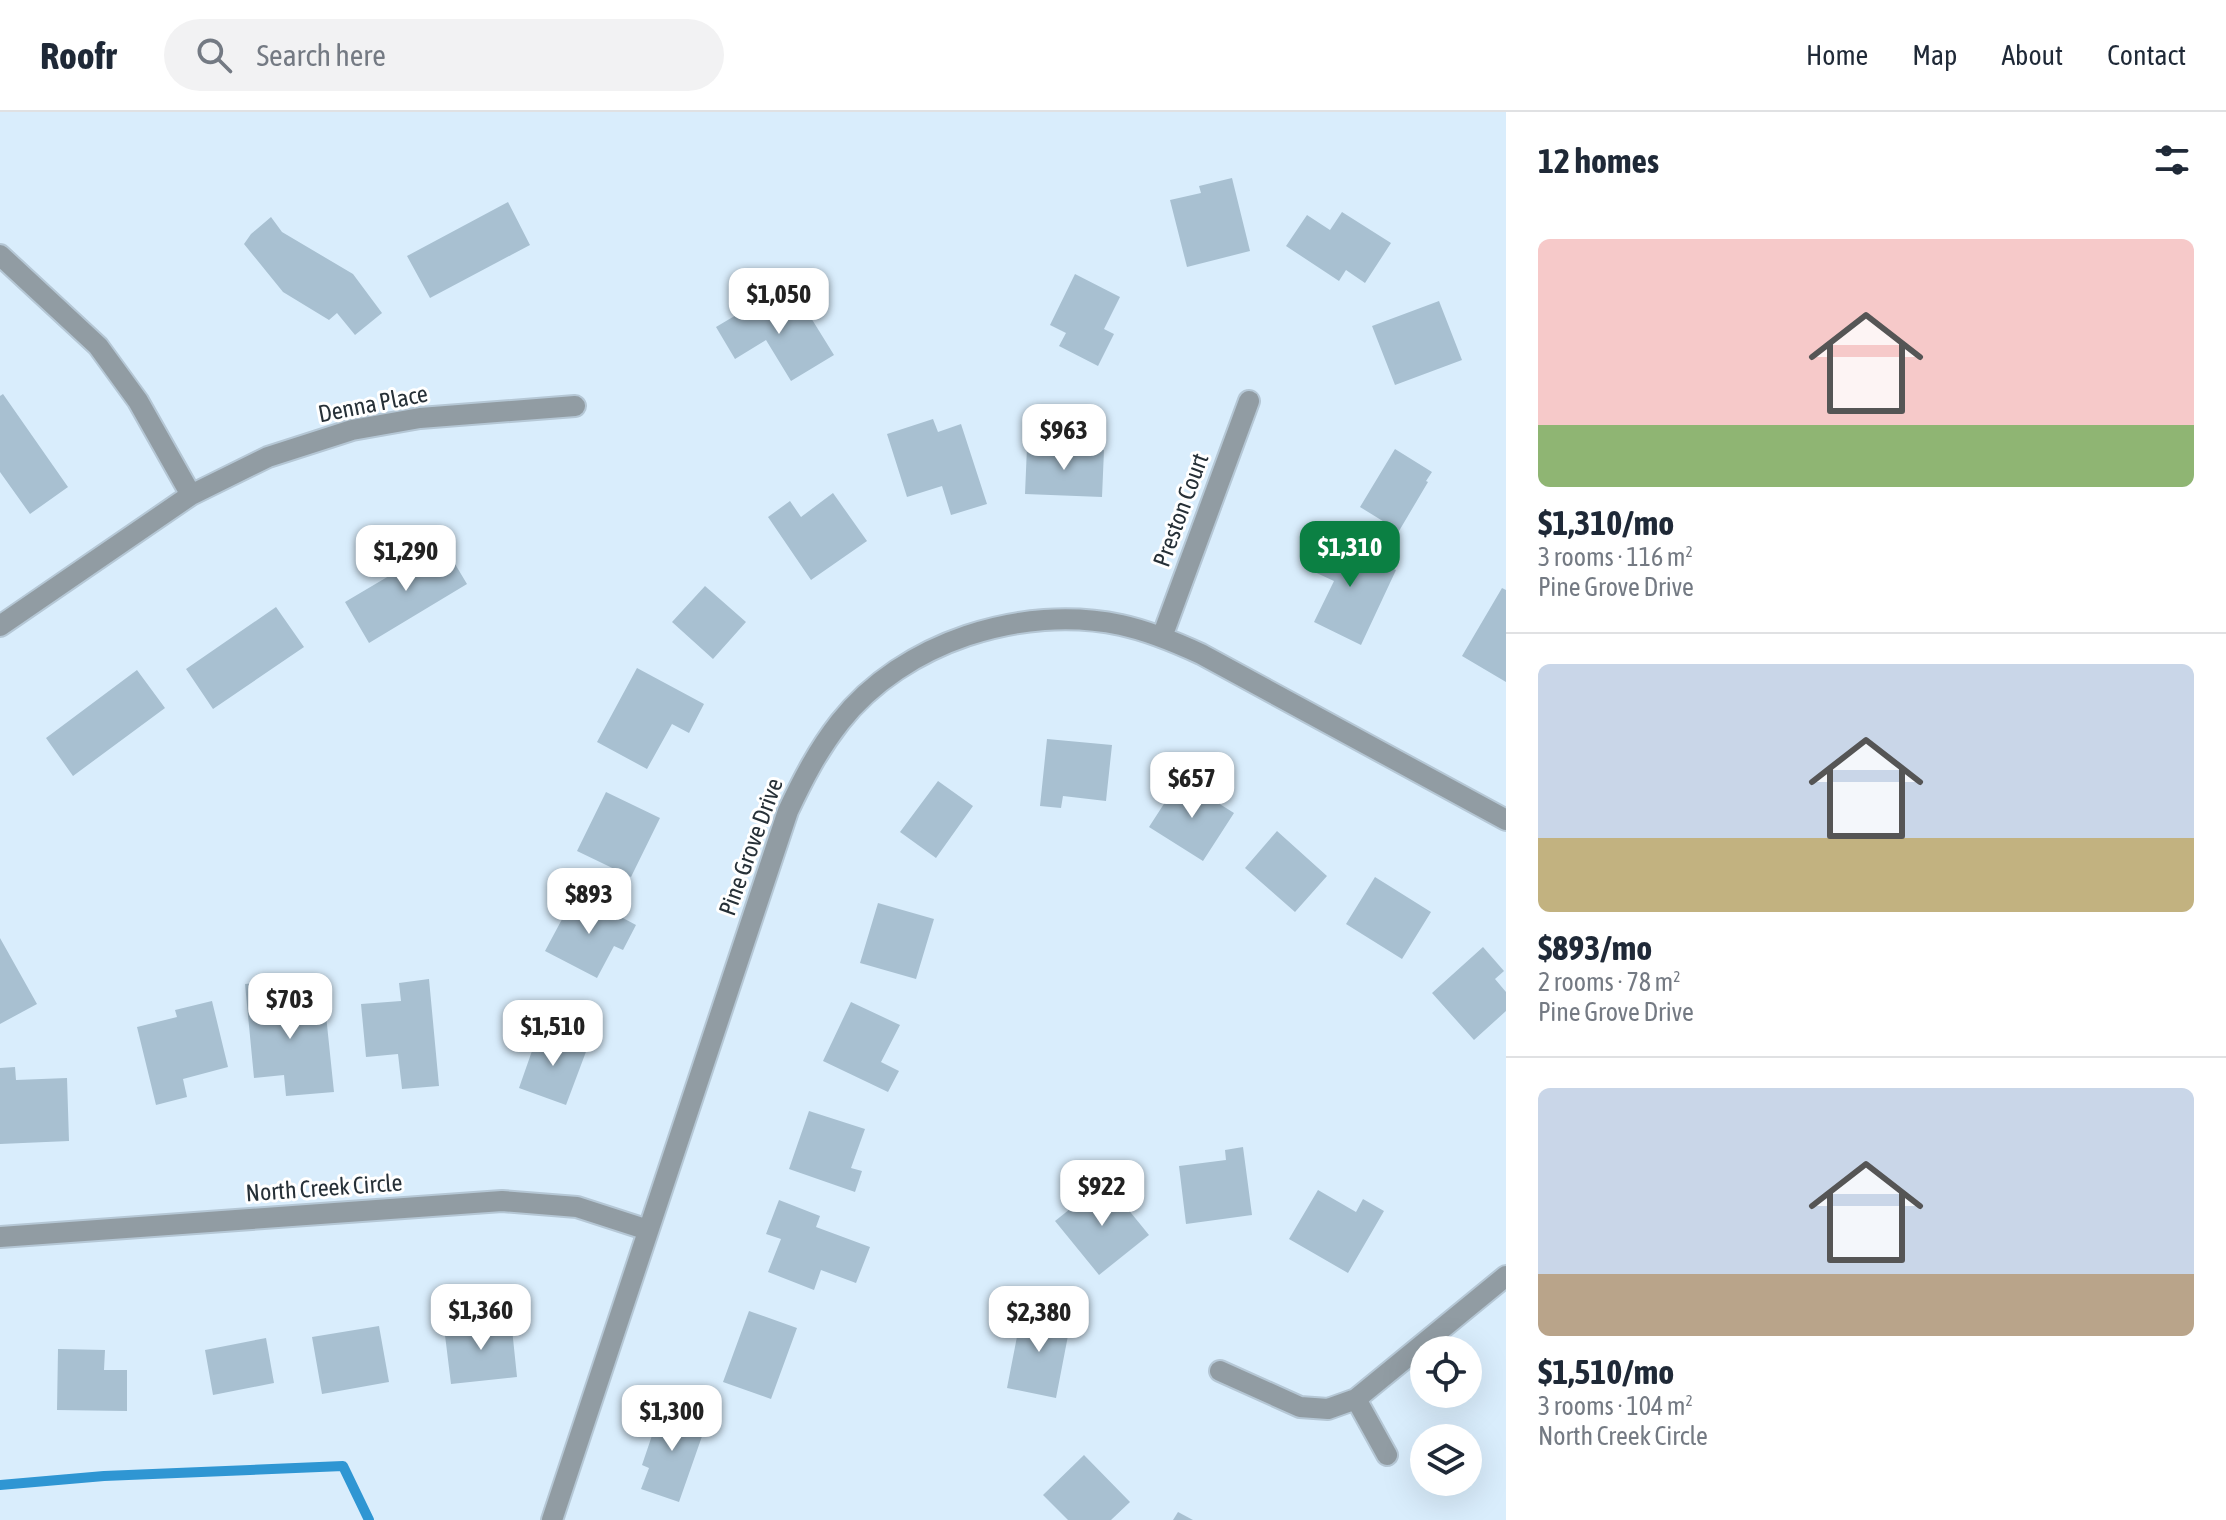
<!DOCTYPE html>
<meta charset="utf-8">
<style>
:root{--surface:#fff;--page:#f2f2f3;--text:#1f2937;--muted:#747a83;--line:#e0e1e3;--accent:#0b8043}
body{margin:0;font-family:"Asap Condensed",sans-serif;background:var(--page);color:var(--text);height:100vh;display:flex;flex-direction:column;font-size:30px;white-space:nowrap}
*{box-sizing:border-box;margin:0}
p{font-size:26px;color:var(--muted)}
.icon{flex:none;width:44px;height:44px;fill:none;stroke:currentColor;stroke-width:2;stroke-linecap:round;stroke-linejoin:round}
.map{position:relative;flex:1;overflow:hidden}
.drawer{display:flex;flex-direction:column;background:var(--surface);width:720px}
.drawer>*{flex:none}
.buttons{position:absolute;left:1410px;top:1224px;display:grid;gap:16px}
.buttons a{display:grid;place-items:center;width:72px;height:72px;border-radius:50%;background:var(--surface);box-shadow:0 8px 32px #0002;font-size:40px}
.price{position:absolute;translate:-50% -68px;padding:0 18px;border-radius:16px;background:#fff;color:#222;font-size:26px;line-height:52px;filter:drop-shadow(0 2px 4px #0008)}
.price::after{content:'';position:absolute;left:50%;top:48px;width:24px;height:18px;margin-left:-12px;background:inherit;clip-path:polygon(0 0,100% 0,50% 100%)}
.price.current{background:var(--accent);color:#fff}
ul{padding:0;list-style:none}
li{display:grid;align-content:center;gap:16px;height:424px;padding:0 32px}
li+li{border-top:2px solid var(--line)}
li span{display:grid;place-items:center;height:248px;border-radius:12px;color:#555}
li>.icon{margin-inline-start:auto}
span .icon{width:144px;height:144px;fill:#fffc;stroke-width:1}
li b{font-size:34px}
h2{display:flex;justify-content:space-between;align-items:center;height:96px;padding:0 32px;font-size:34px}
header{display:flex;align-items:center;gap:48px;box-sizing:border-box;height:112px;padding:0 40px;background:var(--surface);border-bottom:2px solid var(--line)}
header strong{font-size:38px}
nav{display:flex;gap:44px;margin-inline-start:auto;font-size:28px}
.search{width:560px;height:72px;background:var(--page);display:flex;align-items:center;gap:20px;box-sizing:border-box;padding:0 28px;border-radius:44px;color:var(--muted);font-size:30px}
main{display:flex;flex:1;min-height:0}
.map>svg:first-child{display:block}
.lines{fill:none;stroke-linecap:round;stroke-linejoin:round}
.stream{stroke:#2f96d3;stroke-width:10}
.building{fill:#a8c0d1}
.minor-casing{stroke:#b5c7d5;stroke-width:24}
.minor{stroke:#919ca3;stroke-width:20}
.labels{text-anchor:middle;stroke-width:6;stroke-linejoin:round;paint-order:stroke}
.street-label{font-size:24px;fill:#263037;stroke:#fff}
</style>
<header>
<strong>Roofr</strong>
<div class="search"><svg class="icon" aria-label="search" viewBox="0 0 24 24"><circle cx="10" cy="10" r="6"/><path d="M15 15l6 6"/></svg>Search here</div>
<nav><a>Home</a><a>Map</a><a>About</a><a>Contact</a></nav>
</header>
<main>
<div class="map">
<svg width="1506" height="1408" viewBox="0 0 1506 1408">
<rect width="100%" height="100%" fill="#d9edfc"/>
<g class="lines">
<path class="stream" d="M0 1373 104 1364 343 1354 369 1408"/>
</g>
<path class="building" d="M1232 66 1250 139 1187 155 1170 88 1201 81 1199 74Z
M508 90 530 133 430 186 407 144Z
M1342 100 1391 131 1365 171 1346 158 1339 169 1286 134 1307 103 1330 118Z
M271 105 282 120 353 162 382 201 355 223 337 201 329 208 283 180 244 132 251 122Z
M1075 162 1120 185 1104 217 1114 222 1098 254 1059 234 1066 221 1050 213Z
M795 180 834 243 791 269 766 228 735 247 716 215 748 196 753 205Z
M1439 189 1462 248 1395 273 1372 214Z
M3 282 68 375 30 402 0 360V284Z
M933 307 938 320 961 312 987 392 951 403 942 374 907 385 887 322Z
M1027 335 1104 338 1102 385 1025 382Z
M1395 337 1432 360 1426 369 1428 370 1399 419 1360 395Z
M833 381 867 429 811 468 768 405 790 389 801 405Z
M1324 424 1396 458 1361 533 1314 510 1334 469 1308 457Z
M443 432 467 472 369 531 345 490Z
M705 474 746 510 713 547 672 510Z
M1502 476 1506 478V570L1462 544Z
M276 495 304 535 213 597 186 557Z
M637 556 704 592 689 621 672 612 647 657 597 630Z
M137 558 165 596 73 664 46 626Z
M1047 627 1112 633 1106 689 1063 684 1061 696 1040 694Z
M1180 667 1234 701 1203 749 1149 715Z
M938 669 973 694 936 746 900 720Z
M606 680 660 706 631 765 577 739Z
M1277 719 1327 764 1295 800 1245 756Z
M1375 765 1431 800 1402 847 1346 812Z
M576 781 636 813 623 838 614 834 597 866 545 839Z
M878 791 934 807 916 867 860 851Z
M0 826 37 892 0 912Z
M1483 835 1504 859 1495 867 1506 880V899L1474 928 1432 881Z
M429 867 439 974 402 977 398 942 366 945 361 892 401 889 399 871Z
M265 870 267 890 324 884 334 980 286 984 284 963 254 966 245 872Z
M212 889 228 955 183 967 187 985 156 993 137 915 177 905 175 898Z
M851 890 900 913 881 950 899 959 888 980 823 949Z
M539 919 587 937 566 993 519 976Z
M15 955 16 968 67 966 69 1029 0 1032V956Z
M809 999 865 1017 851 1056 862 1059 855 1080 789 1057Z
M1243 1035 1252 1103 1186 1112 1179 1054 1226 1048 1225 1038Z
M1105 1069 1149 1123 1099 1163 1055 1109Z
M1318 1078 1356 1100 1363 1087 1384 1099 1348 1161 1289 1127Z
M779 1088 820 1104 816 1115 870 1135 856 1171 821 1158 814 1178 768 1160 781 1127 766 1122Z
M749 1199 797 1216 771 1287 723 1270Z
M1022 1199 1071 1208 1056 1286 1007 1276Z
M511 1207 517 1265 451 1272 444 1215Z
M379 1214 389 1270 322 1282 312 1225Z
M266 1226 274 1271 213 1283 205 1238Z
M58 1237 105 1238 104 1258H127V1299L57 1298Z
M662 1294 707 1310 679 1390 641 1377 649 1356 642 1353Z
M1084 1343 1130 1390 1111 1408H1068L1043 1383Z
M1178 1400 1193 1408H1173Z"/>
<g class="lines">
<g class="minor-casing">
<path id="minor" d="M0 143 98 234 138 289 191 383
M0 514 191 383 268 345 352 318 420 306 575 294
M1162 525 1249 289
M0 1125 502 1089 577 1095 648 1118
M1220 1259 1300 1295 1328 1297 1356 1287 1506 1164
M1356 1287 1387 1343
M552 1408 788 699C803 667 818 638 840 610 903 530 1022 492 1121 513 1149 519 1175 530 1201 542L1506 708"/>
</g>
<use href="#minor" class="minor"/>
</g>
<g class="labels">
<g class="street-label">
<text transform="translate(373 292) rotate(-11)" y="8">Denna Place</text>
<text transform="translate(1181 398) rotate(-70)" y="8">Preston Court</text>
<text transform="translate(751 735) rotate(-70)" y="8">Pine Grove Drive</text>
<text transform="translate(324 1076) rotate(-4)" y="8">North Creek Circle</text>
</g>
</g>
</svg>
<div class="buttons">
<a><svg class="icon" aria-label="locate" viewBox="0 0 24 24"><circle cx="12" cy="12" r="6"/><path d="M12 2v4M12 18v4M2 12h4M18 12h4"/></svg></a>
<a><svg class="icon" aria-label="layers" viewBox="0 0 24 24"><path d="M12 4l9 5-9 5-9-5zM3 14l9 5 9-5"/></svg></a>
</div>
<b class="price" style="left:779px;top:224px">$1,050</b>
<b class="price" style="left:1064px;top:360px">$963</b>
<b class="price current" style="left:1350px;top:477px">$1,310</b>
<b class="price" style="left:406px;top:481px">$1,290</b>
<b class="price" style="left:1192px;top:708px">$657</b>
<b class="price" style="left:589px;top:824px">$893</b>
<b class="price" style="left:290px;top:929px">$703</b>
<b class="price" style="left:553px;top:956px">$1,510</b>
<b class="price" style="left:1102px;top:1116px">$922</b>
<b class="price" style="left:481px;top:1240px">$1,360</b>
<b class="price" style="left:1039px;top:1242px">$2,380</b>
<b class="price" style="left:672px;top:1341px">$1,300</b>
</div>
<section class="drawer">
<h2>12 homes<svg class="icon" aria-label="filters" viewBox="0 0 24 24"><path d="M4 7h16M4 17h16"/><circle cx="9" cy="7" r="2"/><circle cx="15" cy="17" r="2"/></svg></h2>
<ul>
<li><span style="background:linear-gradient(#f6c9c9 75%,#8fb573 0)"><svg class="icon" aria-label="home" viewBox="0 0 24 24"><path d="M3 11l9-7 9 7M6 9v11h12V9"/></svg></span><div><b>$1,310/mo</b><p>3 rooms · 116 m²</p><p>Pine Grove Drive</p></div></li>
<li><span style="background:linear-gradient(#c9d6e8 70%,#c2b280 0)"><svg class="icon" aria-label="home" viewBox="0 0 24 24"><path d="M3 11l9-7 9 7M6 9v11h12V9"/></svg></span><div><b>$893/mo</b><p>2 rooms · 78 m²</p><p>Pine Grove Drive</p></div></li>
<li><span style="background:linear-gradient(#c9d6e8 75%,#b9a48a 0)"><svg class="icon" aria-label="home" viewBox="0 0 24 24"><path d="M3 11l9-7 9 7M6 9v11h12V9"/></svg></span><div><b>$1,510/mo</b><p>3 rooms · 104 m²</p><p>North Creek Circle</p></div></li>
</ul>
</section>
</main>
